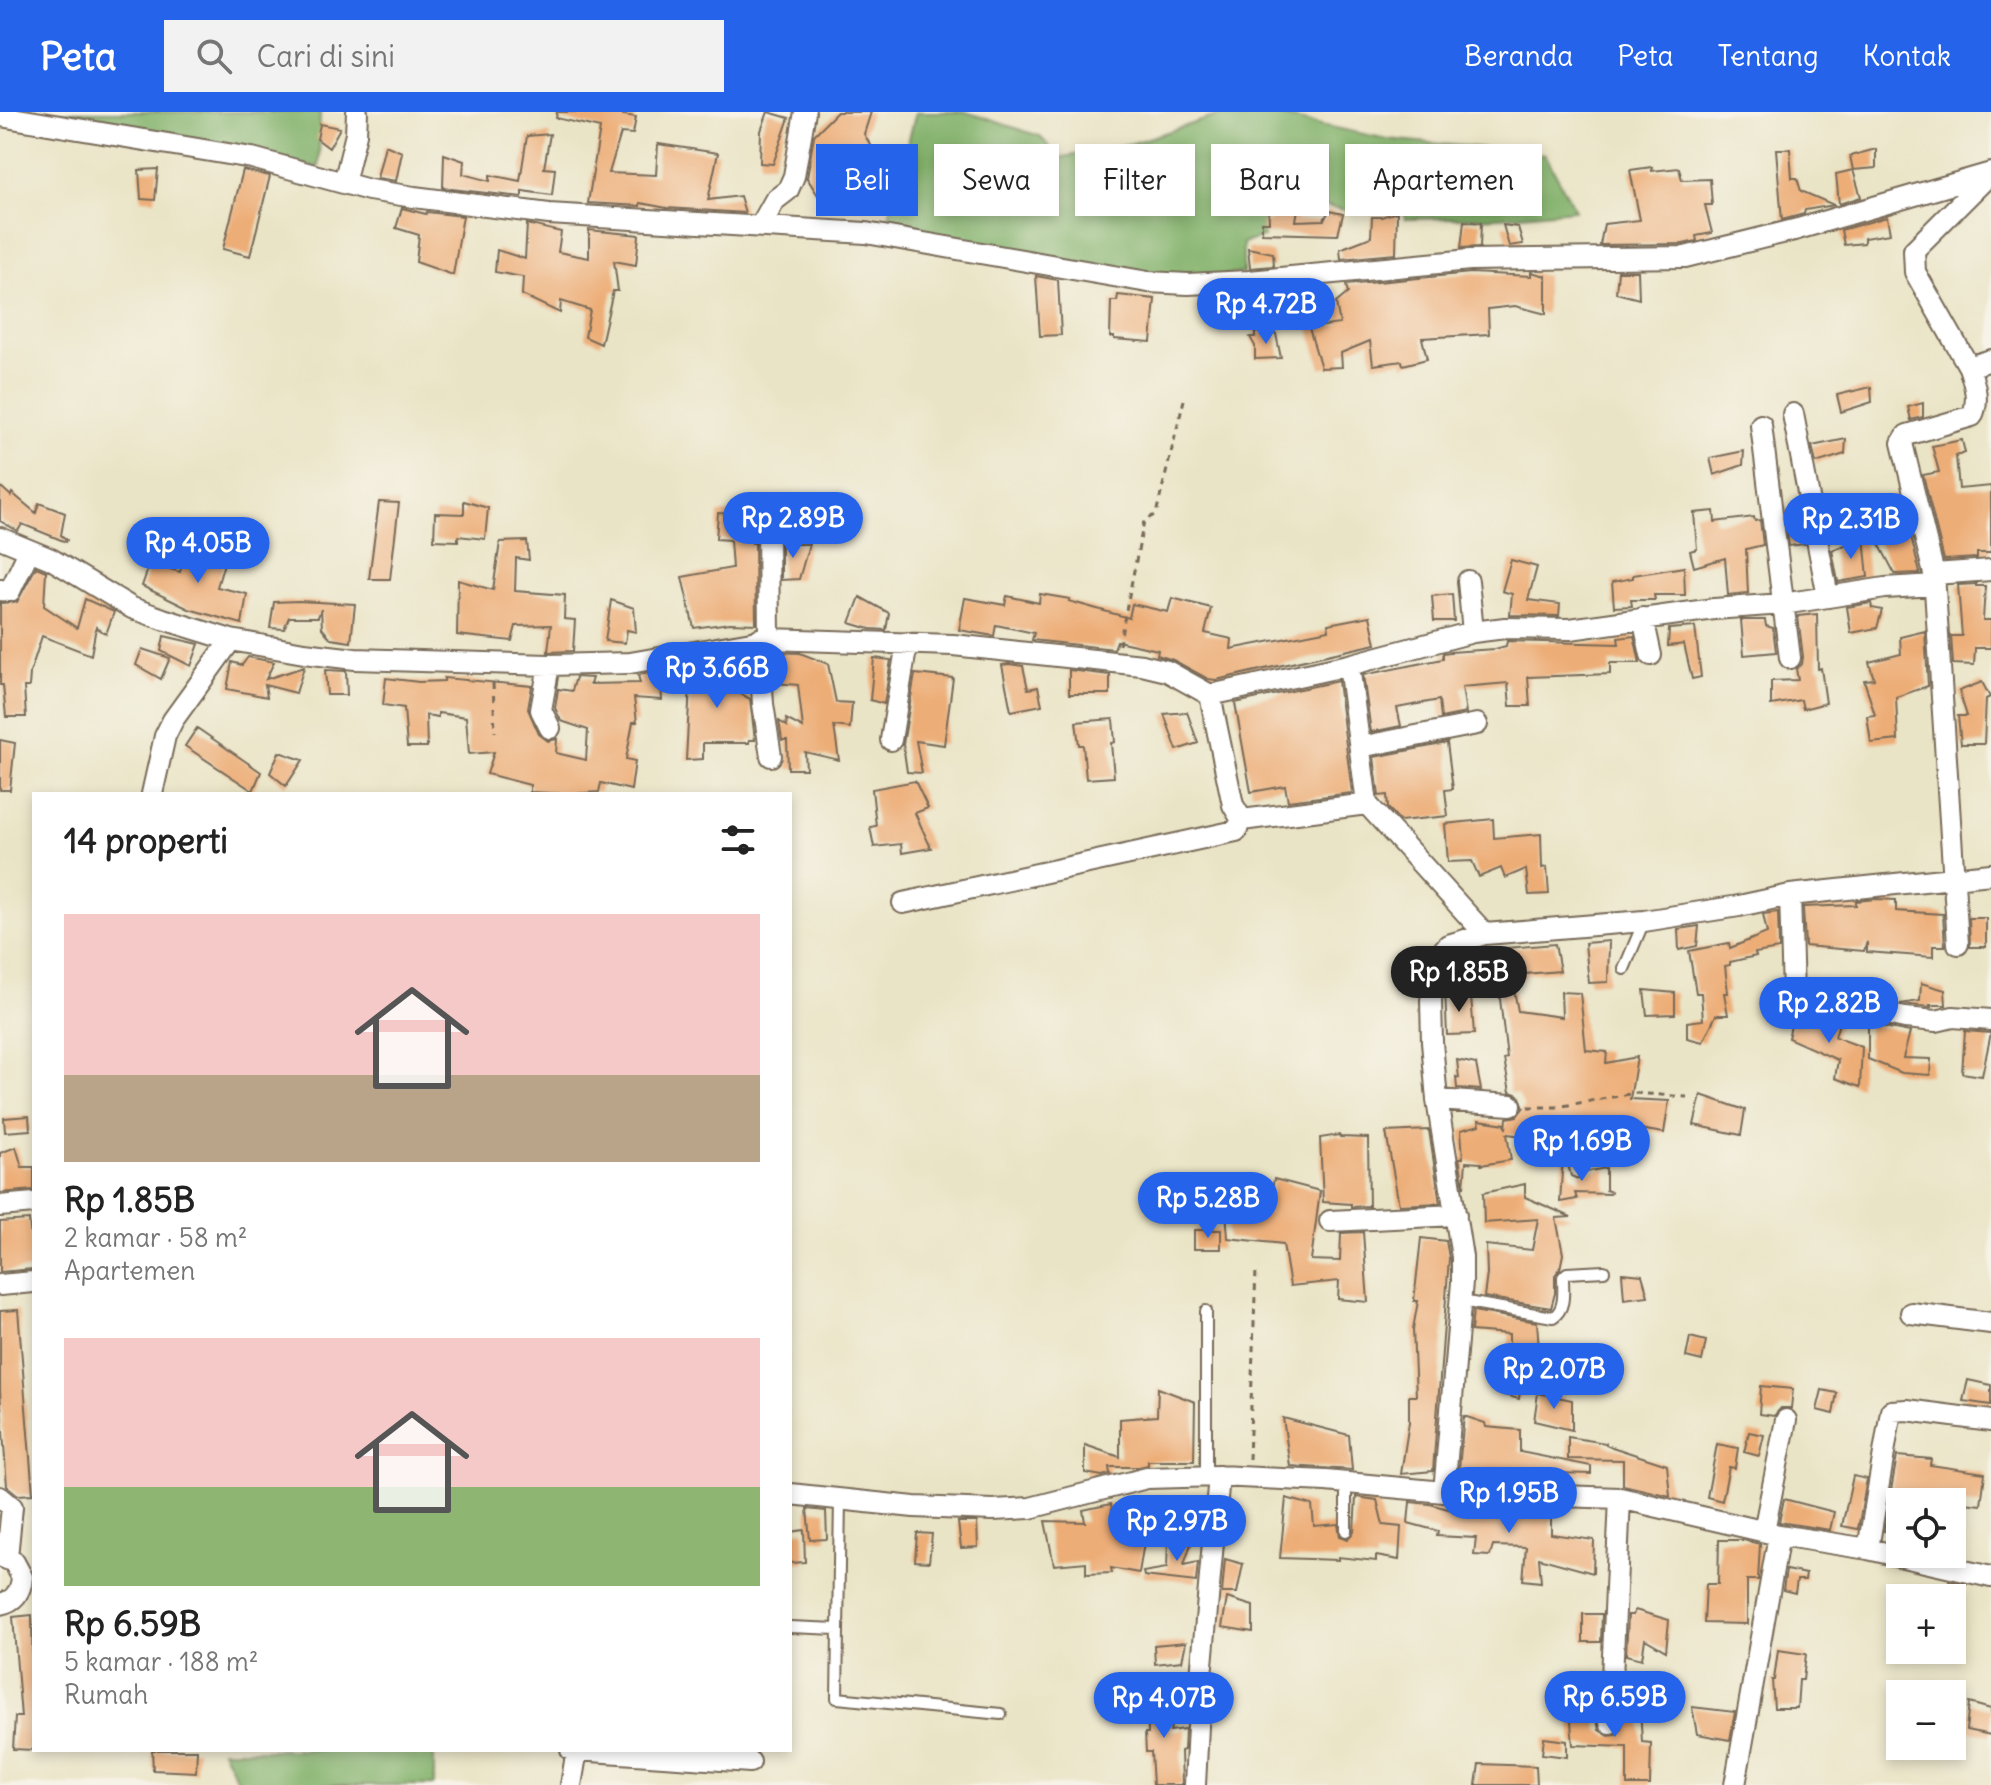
<!DOCTYPE html>
<html lang="id">
<meta charset="utf-8">
<style>
:root{--surface:#fff;--page:#f2f2f2;--text:#222;--muted:#767676;--accent:#2563eb}
body{margin:0;font-family:Delius,sans-serif;background:var(--page);color:var(--text);height:100vh;display:flex;flex-direction:column;font-size:30px;white-space:nowrap}
*{box-sizing:border-box;margin:0}
p{font-size:26px;color:var(--muted)}
.icon{flex:none;width:44px;height:44px;fill:none;stroke:currentColor;stroke-width:2;stroke-linecap:round;stroke-linejoin:round}
.map{position:relative;flex:1;overflow:hidden}
.panel{position:absolute;left:32px;top:680px;width:760px;height:960px;display:flex;flex-direction:column;background:var(--surface);border-radius:0px;box-shadow:0 4px 12px #0003}
.panel>*{flex:none}
.banner{position:absolute;left:816px;top:32px;width:760px;height:72px;display:flex;gap:16px}
.tools{position:absolute;left:1886px;top:1376px;display:grid;gap:16px}
.tools a{display:grid;place-items:center;width:80px;height:80px;border-radius:0px;background:var(--surface);box-shadow:0 4px 12px #0003;font-size:40px}
.price{position:absolute;translate:-50% -68px;padding:0 18px;border-radius:28px;background:var(--accent);color:#fff;font-size:26px;line-height:52px;filter:drop-shadow(0 2px 4px #0008)}
.price::after{content:'';position:absolute;left:50%;top:48px;width:24px;height:18px;margin-left:-12px;background:inherit;clip-path:polygon(0 0,100% 0,50% 100%)}
.price.active{background:#222;color:#fff}
ul{padding:0;list-style:none}
li{display:grid;align-content:center;gap:16px;height:424px;padding:0 32px}
li span{display:grid;place-items:center;height:248px;border-radius:0px;color:#555}
li>.icon{margin-inline-start:auto}
span .icon{width:144px;height:144px;fill:#fffc;stroke-width:1}
li b{font-size:34px}
h2{display:flex;justify-content:space-between;align-items:center;height:96px;padding:0 32px;font-size:34px}
.pill{padding:0 28px;border-radius:0px;background:var(--surface);box-shadow:0 4px 12px #0003;font-size:28px;line-height:72px}
.pill.active{background:var(--accent);color:#fff}
header{display:flex;align-items:center;gap:48px;box-sizing:border-box;height:112px;padding:0 40px;background:var(--accent);color:#fff}
header strong{font-size:38px}
nav{display:flex;gap:44px;margin-inline-start:auto;font-size:28px}
.search{width:560px;height:72px;background:var(--page);display:flex;align-items:center;gap:20px;box-sizing:border-box;padding:0 28px;border-radius:0px;color:var(--muted);font-size:30px}
.map>svg:first-child{display:block}
.forest{fill:#83b26c;stroke:#5f6e45;stroke-width:2}
.building{fill:#edad77}
.lines{fill:none;stroke-linecap:round;stroke-linejoin:round}
.lane-casing{stroke:#786b59;stroke-width:14}
.street-casing{stroke:#786b59;stroke-width:24}
.path{stroke:#786b59;stroke-width:3;stroke-dasharray:6 6;stroke-linecap:butt}
.lane{stroke:#fff;stroke-width:10}
.street{stroke:#fff;stroke-width:20}
</style>
<header>
<strong>Peta</strong>
<div class="search"><svg class="icon" aria-label="search" viewBox="0 0 24 24"><circle cx="10" cy="10" r="6"/><path d="M15 15l6 6"/></svg>Cari di sini</div>
<nav><a>Beranda</a><a>Peta</a><a>Tentang</a><a>Kontak</a></nav>
</header>
<div class="map">
<svg width="1991" height="1673" viewBox="0 0 1991 1673">
<rect width="100%" height="100%" fill="#f7f3e8"/>
<filter id="ink" filterUnits="userSpaceOnUse"><feTurbulence type="fractalNoise" baseFrequency=".0125" numOctaves="2"/><feDisplacementMap in="SourceGraphic" scale="16" xChannelSelector="R" yChannelSelector="G"/><feConvolveMatrix kernelMatrix="1 2 1 2 8 2 1 2 1" color-interpolation-filters="sRGB"/></filter>
<filter id="wash" filterUnits="userSpaceOnUse"><feTurbulence type="fractalNoise" baseFrequency=".006" numOctaves="4" result="noise"/><feDisplacementMap in="SourceGraphic" scale="32" xChannelSelector="R" yChannelSelector="G"/><feGaussianBlur stdDeviation="1.8" result="paint"/><feColorMatrix in="noise" values="0 0 0 0 0 0 0 0 0 0 0 0 0 0 0 0 0 1.4 0 .05"/><feComposite in="paint" operator="in"/></filter>
<g filter="url(#wash)">
<rect width="100%" height="100%" fill="#eae4c6"/>
<path class="forest" d="M6 0H320L319 55Z
M916 0H966L1040 24 1059 46 1133 31 1229 0H1261L1387 27 1545 42 1575 98 1498 105 1405 107 1402 94 1350 99 1266 82 1263 125 1243 131V161L1166 171 887 112Z
M222 1638H434V1673H240Z"/>
<g id="blocks">
<path class="building" d="M557 0H623V3L636 5 633 22 621 21 609 61 656 63 658 32 718 41 708 88 740 84 745 101 667 96 640 91V94L588 91 600 16 556 6Z
M768 0 789 6 773 52 760 51 761 19Z
M837 0H871L864 22 884 57 889 40 903 46 892 76 880 69 881 63 846 54 851 96H826L807 66 814 23Z
M320 12 340 16 329 36 317 27Z
M550 22 544 56 555 57 552 83 522 79V85L443 76 444 42 464 49 463 62 490 69V63L520 69 527 24Z
M385 33 402 40 396 69 377 66Z
M1776 37H1790L1792 66H1797L1801 79 1834 93 1805 98 1804 102 1782 108Z
M1876 37V56L1853 58 1850 44Z
M1652 55V59L1679 56 1682 68 1710 67 1712 93H1705L1712 121 1696 124 1697 129 1683 132 1600 133 1604 112 1640 108 1630 58Z
M158 57 155 88 141 87 139 58Z
M243 58 270 64 250 144 223 137Z
M1853 58 1861 85 1839 92 1836 62Z
M1268 90 1298 96 1296 109 1324 108 1329 99 1343 102 1338 123 1262 121V110H1269Z
M402 96 426 102 427 100 463 104 453 163 416 150 419 123 396 116Z
M1397 100 1396 142 1341 147 1340 137 1371 125 1372 105H1381Z
M1887 105 1890 122 1864 126V131L1844 133 1841 118Z
M1464 109 1481 111 1480 135 1461 136Z
M527 112 561 120 558 140 589 146V118L639 123 636 153 614 149 618 179H613L601 232 585 225 590 198 561 189 560 201 522 183 523 165 495 160 497 138 525 147Z
M1503 113 1518 115 1523 132 1509 134Z
M1248 136 1273 141 1274 154 1250 156Z
M1618 159H1638L1639 187 1616 181Z
M1531 160 1546 164V202L1515 194 1488 197 1489 222 1422 226 1427 247 1403 253 1402 249 1373 253 1370 229 1341 241 1342 255 1321 256 1309 216 1340 212 1336 191 1348 181 1346 173 1471 161 1531 164Z
M1036 164 1058 168 1061 223 1040 224Z
M1118 183 1155 187 1151 230 1114 227V225H1110L1111 189H1117Z
M1255 220 1276 222 1281 246 1255 247V234L1250 225H1255Z
M1871 275 1872 290 1841 300 1837 283Z
M1923 291V305L1911 308 1908 295Z
M1846 327 1845 342 1816 351 1812 334Z
M1962 328 1965 341 1956 344 1959 377 1991 374V441H1977V446L1944 448 1923 363 1939 360 1932 334Z
M1744 339 1743 353 1714 363 1710 346Z
M0 374 11 384 12 381 36 401 39 391 65 401 61 423 67 428 66 430 22 412 18 419 0 409Z
M1901 383 1903 404H1906L1920 461 1895 462 1868 411 1864 386Z
M464 389 488 396 485 427 458 424V429L434 428 435 401 464 402Z
M1835 389 1840 427 1830 428 1823 391Z
M379 390 399 391 390 467H369Z
M1714 399 1715 410 1754 405 1755 409 1760 408 1763 433 1746 437 1748 481 1728 483 1725 446 1694 455 1690 439 1697 437 1694 401Z
M718 401 756 403 752 431H755L756 512 730 511 694 516 682 465 732 456 730 428 716 427Z
M1799 401 1805 432 1789 434 1785 404Z
M1864 426 1868 465 1838 470 1832 438Z
M527 429 529 448 516 446 515 479 565 483 564 507 575 508 573 539 548 540 551 513 516 514 512 529 457 523 458 468 493 478 500 430Z
M189 430 227 441 217 475 247 482 242 512 189 497 142 474 150 451 180 460Z
M781 432H809L799 467 781 468Z
M1511 448 1537 455 1528 488 1560 492 1559 504 1510 503 1512 482 1502 479Z
M36 455 46 459 44 494 77 516 85 487 114 500 106 522 96 515 91 543 42 524 30 561 29 575H24L26 605H6L3 573H0V491L17 490Z
M1684 455 1685 483H1654L1655 488H1631L1632 494 1614 495 1612 470 1633 466V463Z
M1976 472V474H1985L1983 508H1991V536H1975L1974 553 1953 552 1951 524H1962L1958 473Z
M1040 482 1070 487 1069 489 1129 506 1132 492 1168 500 1172 486 1211 496 1205 521 1232 527 1231 537 1329 518 1328 512 1370 504 1376 532 1216 568 1208 567 1173 548 1157 543 1158 538 1117 529 1114 537 1032 528 1034 521 996 513 994 524 959 518 965 486 1005 493 1007 484 1039 491Z
M1452 482 1454 509H1434L1432 484Z
M860 485 889 501 886 518 870 517 850 511Z
M611 488 634 496 636 520 627 518 625 531 605 529Z
M298 489 355 492 351 530 331 527 322 516 321 497 318 505H289L284 517 270 516 274 490Z
M1871 491 1872 496 1882 498 1877 516 1851 521 1847 495Z
M1817 502 1818 557 1821 556 1826 591 1803 597 1801 588 1771 593V569L1798 568 1796 557 1802 552 1803 545 1798 504Z
M1741 508H1765L1766 514 1773 516 1776 540 1744 543Z
M1695 515 1701 565 1692 567 1684 532 1668 534 1669 517Z
M1925 519 1928 574 1896 585 1898 628 1871 631 1867 604 1875 603 1864 568 1874 567 1869 550 1901 542 1900 525Z
M164 524 199 532 191 554 161 539Z
M1634 524 1640 551H1610V562L1528 565 1530 594H1510L1508 571 1462 575 1466 601 1441 606 1439 588 1397 596 1401 614 1371 620 1363 563 1443 547V541L1450 540 1495 537 1506 534 1507 529 1619 532 1618 526Z
M142 537 170 546 161 567 136 553Z
M773 540 800 541 828 552 836 590 852 591 850 616 834 614 839 648 805 640 806 657H788L787 628H782L779 609 787 614 786 607 803 616 798 573 775 571Z
M248 545 274 550 266 567 304 555 296 581 265 573 267 585 227 577 232 550 242 553Z
M874 546 891 548 884 592 870 588Z
M708 551 748 556 749 569 712 566 750 587 755 628H749V631H703V647L686 648 691 554 711 566Z
M1009 552 1023 554 1028 577 1038 575 1042 593 1011 599 1002 553Z
M325 558 346 559 347 583H327Z
M1069 558 1110 563V582H1069Z
M660 559 662 588 634 586 637 610H633L626 647 635 649 631 678 601 671 599 680 569 682 530 680V673L487 662 494 640 469 642 466 605 438 601V605L426 603 427 635H407L404 596 383 593 386 566 419 570 444 569V566L532 574 528 597 539 622 548 629 557 627 556 641 586 648 588 618 561 609 555 596 558 577 572 579 576 565 592 566 590 572 640 571 638 563Z
M915 562 953 566 944 633 916 629 922 661 907 660 903 632Z
M1338 569 1352 681 1288 689 1285 674 1251 680 1235 591Z
M1982 570 1990 585 1986 587 1984 632H1961L1958 604H1967L1959 579Z
M1187 600 1198 631 1177 638 1164 602Z
M1113 607 1115 630 1111 631 1114 665 1086 667 1083 633H1079L1076 610Z
M197 616 261 660 253 679 185 634Z
M0 628 15 631 10 678H0Z
M1447 631 1453 677 1445 678 1448 704 1400 709 1388 696 1387 683 1379 684 1374 645Z
M279 640 303 648 286 674 270 661Z
M915 669 928 696 915 701 931 736 902 741 901 732 874 735 870 715 876 714 872 677Z
M1493 707 1494 726 1541 722 1542 756 1547 755 1549 782 1529 783 1526 757 1505 766 1501 756 1479 765 1472 749 1448 750 1445 712Z
M1876 787 1896 788V799L1943 802 1945 834H1933V845L1867 840V830L1864 839 1805 834 1803 795 1856 793V789Z
M1778 800 1779 837 1755 841 1756 844 1730 850V853L1725 854 1728 881H1724L1728 903H1716L1703 930 1687 926V910L1703 908 1701 881H1696L1689 839 1729 831 1730 836 1767 821 1763 802Z
M1969 806H1986V835H1970Z
M1699 814 1697 834 1679 838 1678 817Z
M1609 829 1608 870 1589 871 1585 831Z
M1555 832 1560 859 1525 862V866L1512 868 1518 899 1562 905 1561 880 1580 881 1586 938 1607 940 1606 951 1637 945 1630 987 1669 989 1664 1021 1609 1012V1017L1604 1018 1605 1031 1579 1036 1580 1014 1537 1012 1540 1026 1507 1022 1511 1048 1481 1053V1051L1466 1050 1464 1075 1459 1046H1463L1461 1018 1480 1013 1479 1008 1505 1012 1506 1017 1507 1006 1517 1004 1524 995 1519 983 1510 980 1504 947 1507 946 1498 870 1494 871 1490 851 1508 848 1506 836Z
M1921 871 1945 878 1946 893H1930L1931 895 1900 892 1920 889Z
M1445 877 1471 884 1474 922 1447 923Z
M1644 878 1675 881V902L1647 903Z
M1794 901 1839 911 1835 925 1862 935 1860 975 1835 966 1838 948 1788 926Z
M1868 912 1910 920 1903 946 1931 947 1930 963 1902 961 1868 947Z
M1965 919 1991 921 1982 964 1962 961Z
M1457 948 1476 952 1481 978 1457 976 1456 965 1459 966Z
M1701 983 1745 998 1741 1023 1694 1013Z
M29 1004 30 1018 5 1020 4 1006Z
M1429 1018 1440 1091 1399 1093 1386 1020Z
M1339 1023 1340 1025 1368 1026 1369 1094 1351 1095V1092L1323 1090 1320 1026Z
M16 1035 22 1055H34V1078L0 1081V1041Z
M1563 1045H1566L1571 1064 1580 1068V1061L1606 1056V1078L1611 1080 1610 1082 1575 1081 1577 1087 1560 1090Z
M1274 1067 1320 1079 1311 1148 1340 1149 1341 1121 1363 1120 1368 1190 1338 1187 1339 1169 1290 1174 1283 1132 1228 1126 1226 1098 1267 1102Z
M1525 1072V1085L1571 1105 1556 1106 1563 1142 1560 1157 1555 1163V1181L1551 1196 1484 1185 1487 1162 1486 1133 1532 1138 1538 1107 1484 1111 1483 1081Z
M29 1108 34 1157 0 1160V1110Z
M1194 1118H1221V1137H1194Z
M1421 1126 1446 1129 1449 1146 1433 1359 1401 1362 1409 1310V1284H1416L1413 1217 1418 1189H1414Z
M1622 1161 1642 1163 1648 1184 1624 1187Z
M18 1198 33 1382 18 1383 7 1374 0 1279V1199Z
M1473 1199 1537 1210 1540 1251 1523 1249 1519 1287 1497 1281 1499 1252 1509 1254V1222L1471 1219Z
M1690 1225 1706 1229 1702 1249 1686 1245Z
M1968 1268 1991 1273V1293L1963 1289Z
M1761 1274 1793 1277 1791 1296H1781L1774 1304 1759 1302Z
M1158 1276 1195 1290 1194 1349H1148V1353L1139 1355H1109L1110 1362 1102 1364 1085 1361V1333L1120 1345V1307L1157 1304Z
M1822 1278 1837 1281 1833 1302 1817 1298Z
M1538 1281 1572 1288V1318L1534 1309Z
M1464 1304 1485 1311 1486 1315 1520 1318V1340L1591 1354V1362L1520 1360 1521 1370 1487 1363V1368L1458 1367Z
M1283 1306 1349 1323 1352 1358 1290 1354Z
M1749 1320 1764 1323 1759 1344 1744 1340Z
M1568 1325 1606 1331V1333L1667 1353 1670 1384 1623 1373V1348L1568 1347Z
M1717 1332 1738 1336 1735 1356 1729 1355 1722 1389 1707 1385Z
M1897 1344 1931 1347 1930 1353 1985 1361 1981 1393 1955 1390H1900L1896 1422 1884 1419Z
M1853 1364 1867 1367 1858 1417 1842 1414Z
M1356 1385 1377 1388 1383 1413 1401 1415 1399 1448 1376 1444V1449L1338 1445V1448L1280 1446 1286 1386 1312 1393 1314 1414 1338 1412 1340 1424 1347 1427 1354 1420Z
M1784 1387 1834 1400 1830 1418 1779 1410Z
M1410 1390 1430 1392 1477 1405 1478 1397 1510 1401V1396L1551 1397V1422L1594 1428 1593 1461 1539 1446 1541 1470 1523 1468 1526 1435 1493 1434 1490 1444 1474 1443 1476 1426 1437 1424 1438 1419 1408 1411Z
M1111 1392 1116 1421 1146 1418 1139 1461 1111 1456 1112 1461 1086 1462V1450L1054 1453 1045 1409 1085 1410 1083 1398Z
M807 1397 826 1399 827 1427 810 1428Z
M958 1410H977L978 1435 961 1436Z
M804 1418 805 1450 790 1451V1420Z
M917 1421 932 1422 929 1450 915 1449Z
M1168 1426 1192 1429 1184 1453 1198 1450 1196 1470 1144 1464 1143 1460 1167 1456Z
M1719 1428H1743L1760 1432 1758 1468H1747V1512L1704 1511 1706 1472H1718Z
M1225 1447 1243 1452 1237 1481H1222Z
M1786 1458 1806 1462 1805 1468H1797L1795 1481 1783 1478Z
M1949 1469 1964 1472 1961 1486H1946Z
M1227 1486 1253 1494V1520L1222 1515Z
M1635 1498 1669 1508 1666 1539 1645 1527 1642 1547 1626 1543 1628 1503H1633Z
M1583 1502H1602L1601 1530H1583Z
M32 1503 34 1638 13 1637 15 1605H21L13 1505Z
M1186 1530 1182 1549 1155 1552 1154 1533Z
M1778 1538 1806 1542 1803 1568H1799L1797 1596H1774L1772 1568H1774Z
M1179 1581 1170 1619 1185 1617 1184 1638 1181 1639 1182 1673H1153L1151 1640H1146L1145 1621H1148L1147 1584Z
M1584 1585 1586 1607 1597 1608 1599 1618 1609 1624 1615 1623 1621 1617 1624 1593 1640 1594 1642 1630 1651 1631 1650 1673H1627V1635L1573 1633 1569 1587Z
M1969 1591 1991 1597V1623L1966 1618Z
M1692 1595 1735 1600 1730 1628 1697 1622Z
M1544 1626 1567 1629V1645L1542 1642Z
M152 1638H197L196 1660 153 1658Z
M1479 1652 1536 1654 1537 1673H1476Z"/>
</g>
</g>
<g filter="url(#ink)">
<use href="#blocks" fill-opacity="0" stroke="#786b59" stroke-width="2"/>
<g class="lines">
<g class="lane-casing">
<path id="lane" d="M1624 857 1644 809
M1461 1189 1553 1205C1566 1197 1563 1179 1563 1165L1567 1161 1604 1159
M1206 1199V1364
M840 1386 837 1586 1001 1602
M1346 1419V1371
M790 1515 837 1517"/>
</g>
<g class="street-casing">
<path id="street" d="M0 4 252 46 369 78 414 85 549 102 866 121 1148 170 1188 172 1249 169 1470 148 1685 145 1798 117 1991 61
M344 71 356 22 357 0
M761 113 775 88 788 78 794 64 805 0
M1969 255 1915 160 1914 138 1988 64
M1793 302 1828 485
M1761 313 1790 546
M768 416 769 527
M0 426 51 447 132 496 163 507 231 528 304 541 355 547 549 553 630 551 769 527 953 533 1142 553 1167 559 1210 583 1349 553 1473 520 1505 516 1570 517 1714 497 1783 492 1885 476 1935 473
M1934 462 1991 458
M1468 469 1473 520
M0 478 10 479 29 439
M1643 506 1651 543
M759 527 763 592 771 644
M549 553 541 598 550 616
M1349 553 1367 692
M1210 583 1233 693 1242 708 1367 692 1485 822
M891 628 907 531
M1360 635 1477 612
M152 682 165 624 173 608 231 528
M1790 783 1793 882 1797 888 1823 894 1872 899 1905 906 1936 909 1953 905 1991 908
M903 791 1236 719 1242 708
M1958 832 1934 462 1902 331 1907 323 1972 304C1980 288 1974 271 1969 255L1991 248
M1437 988 1511 993
M0 1094 34 1091
M1330 1109 1456 1103
M0 1173 34 1170
M1911 1201 1991 1211
M1444 1380 1462 1170V1145L1437 988 1432 930 1431 889 1435 854 1440 842 1448 833 1485 822 1644 809 1739 794 1790 783 1991 762
M790 1382 914 1395 993 1398 1030 1396 1147 1366 1219 1364 1326 1369 1444 1380 1620 1386 1779 1423 1868 1437 1991 1465
M0 1385 12 1395 7 1445
M1764 1419 1786 1308
M1868 1437 1891 1299 1907 1298 1991 1309
M0 1444 14 1450 22 1465C21 1479 15 1489 0 1492
M1610 1611 1620 1386
M577 1638 750 1650
M571 1673 577 1638H571
M1195 1673 1200 1575 1219 1364
M1735 1673 1779 1423"/>
</g>
<path class="path" d="M1119 533 1144 409 1156 402 1184 288
M493 571 495 620
M1528 995H1557L1635 981 1687 985
M1249 1347 1256 1157"/>
<use href="#lane" class="lane"/>
<use href="#street" class="street"/>
</g>
</g>
</svg>
<div class="tools">
<a><svg class="icon" aria-label="locate" viewBox="0 0 24 24"><circle cx="12" cy="12" r="6"/><path d="M12 2v4M12 18v4M2 12h4M18 12h4"/></svg></a>
<a>+</a>
<a>−</a>
</div>
<b class="price" style="left:1266px;top:234px">Rp 4.72B</b>
<b class="price" style="left:793px;top:448px">Rp 2.89B</b>
<b class="price" style="left:1851px;top:449px">Rp 2.31B</b>
<b class="price" style="left:198px;top:473px">Rp 4.05B</b>
<b class="price" style="left:717px;top:598px">Rp 3.66B</b>
<b class="price active" style="left:1459px;top:902px">Rp 1.85B</b>
<b class="price" style="left:1829px;top:933px">Rp 2.82B</b>
<b class="price" style="left:1582px;top:1071px">Rp 1.69B</b>
<b class="price" style="left:1208px;top:1128px">Rp 5.28B</b>
<b class="price" style="left:1554px;top:1299px">Rp 2.07B</b>
<b class="price" style="left:1509px;top:1423px">Rp 1.95B</b>
<b class="price" style="left:1177px;top:1451px">Rp 2.97B</b>
<b class="price" style="left:1615px;top:1627px">Rp 6.59B</b>
<b class="price" style="left:1164px;top:1628px">Rp 4.07B</b>
<div class="banner">
<a class="pill active">Beli</a>
<a class="pill">Sewa</a>
<a class="pill">Filter</a>
<a class="pill">Baru</a>
<a class="pill">Apartemen</a>
</div>
<section class="panel">
<h2>14 properti<svg class="icon" aria-label="filters" viewBox="0 0 24 24"><path d="M4 7h16M4 17h16"/><circle cx="9" cy="7" r="2"/><circle cx="15" cy="17" r="2"/></svg></h2>
<ul>
<li><span style="background:linear-gradient(#f6c9c9 65%,#b9a48a 0)"><svg class="icon" aria-label="home" viewBox="0 0 24 24"><path d="M3 11l9-7 9 7M6 9v11h12V9"/></svg></span><div><b>Rp 1.85B</b><p>2 kamar · 58 m²</p><p>Apartemen</p></div></li>
<li><span style="background:linear-gradient(#f6c9c9 60%,#8fb573 0)"><svg class="icon" aria-label="home" viewBox="0 0 24 24"><path d="M3 11l9-7 9 7M6 9v11h12V9"/></svg></span><div><b>Rp 6.59B</b><p>5 kamar · 188 m²</p><p>Rumah</p></div></li>
</ul>
</section>
</div>
